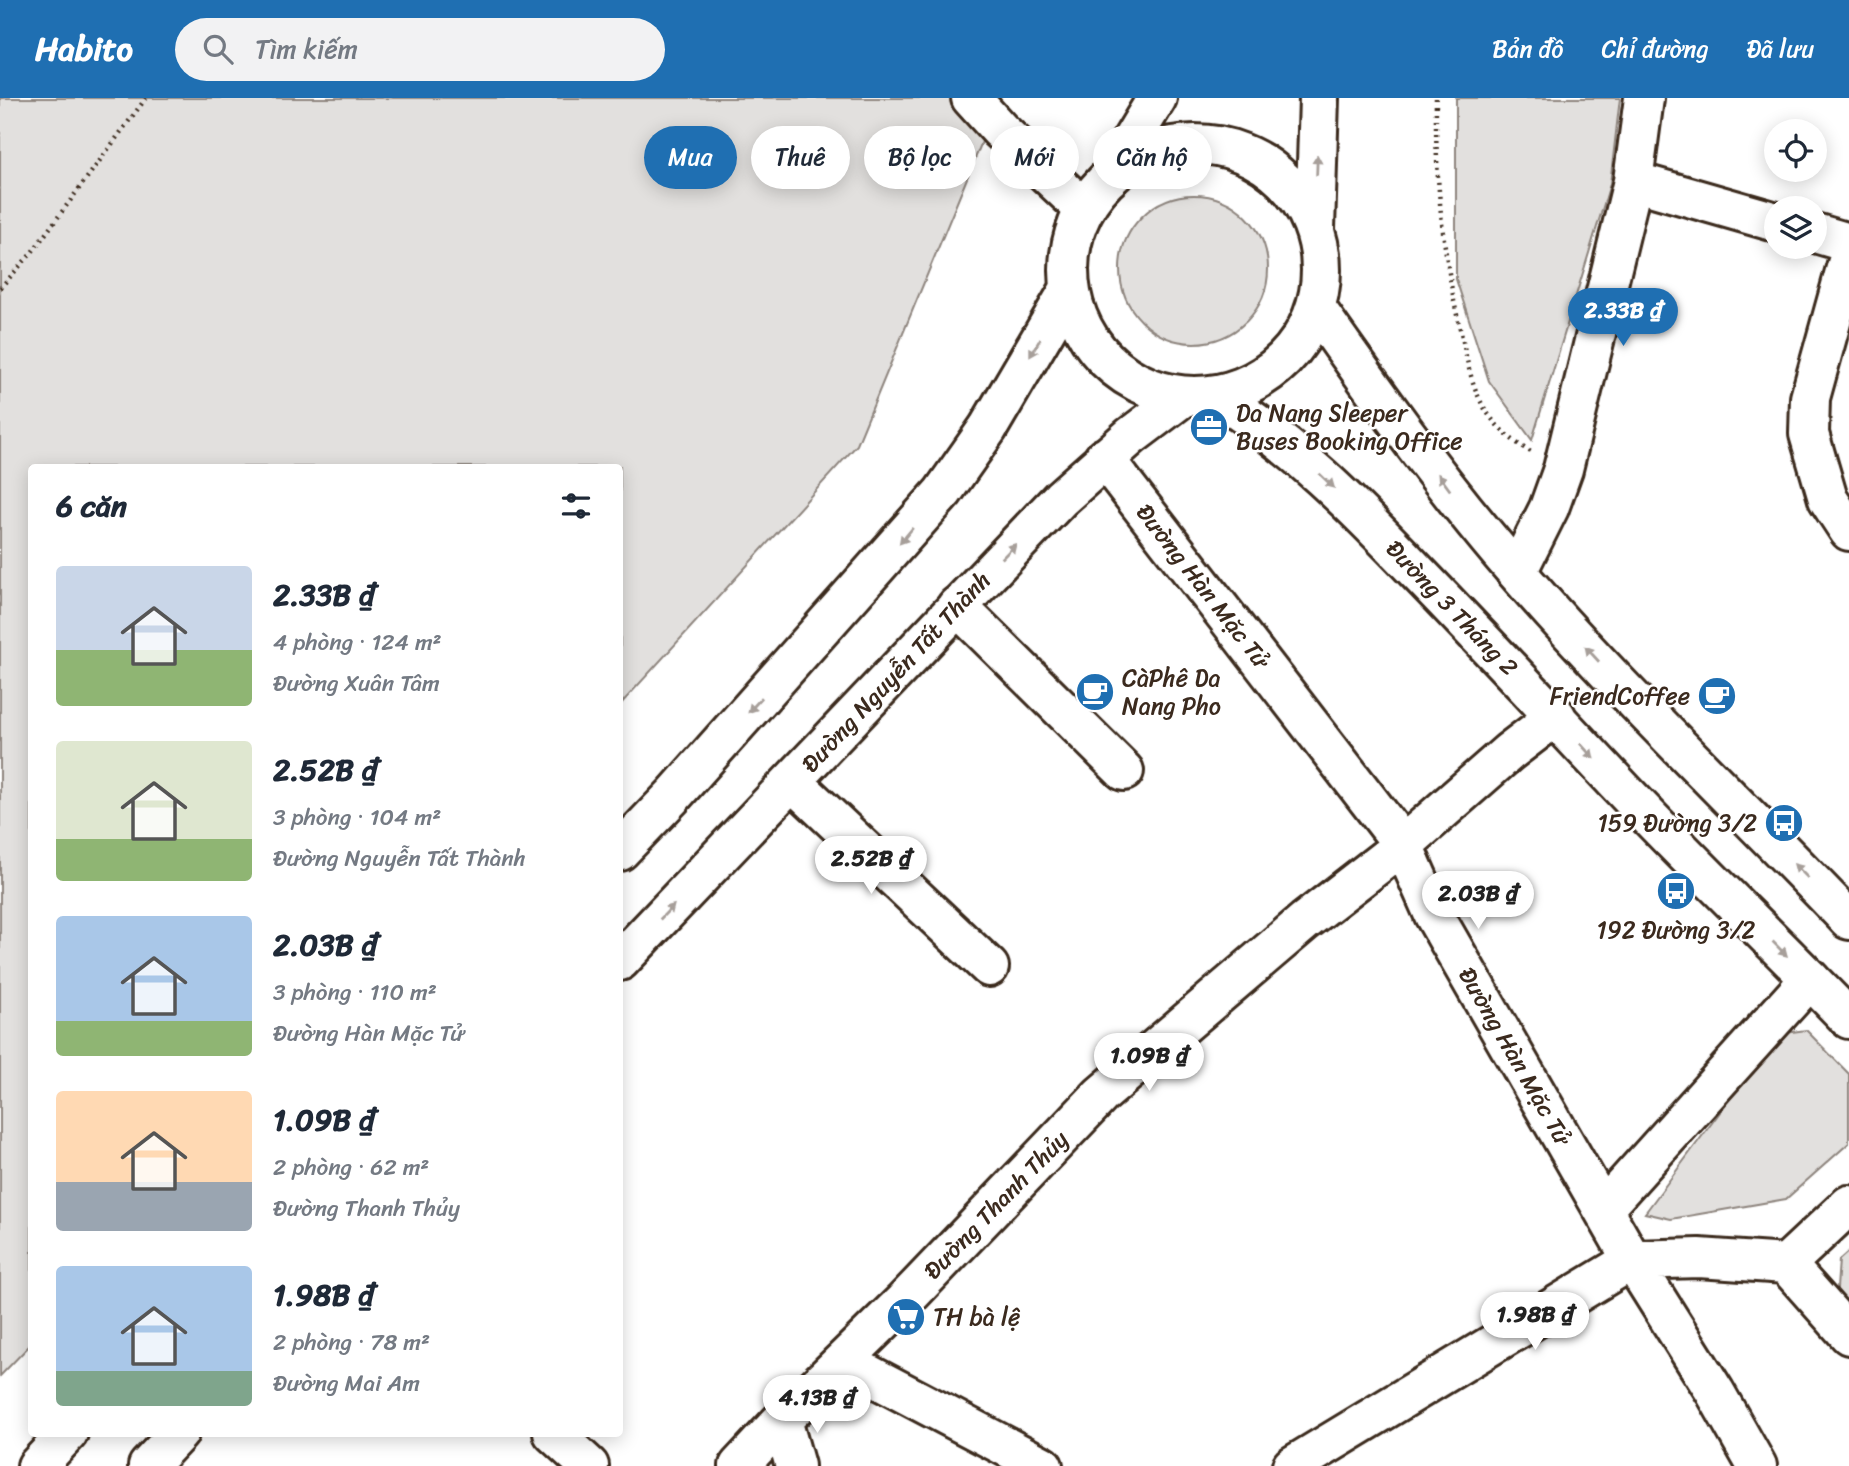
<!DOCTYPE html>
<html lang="vi">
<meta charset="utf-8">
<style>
:root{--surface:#fff;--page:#f2f2f3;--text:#1f2937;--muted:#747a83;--accent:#1f6fb2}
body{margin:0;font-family:Sriracha,sans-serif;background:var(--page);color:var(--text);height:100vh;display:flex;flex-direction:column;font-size:26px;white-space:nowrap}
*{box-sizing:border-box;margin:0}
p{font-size:23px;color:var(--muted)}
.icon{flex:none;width:38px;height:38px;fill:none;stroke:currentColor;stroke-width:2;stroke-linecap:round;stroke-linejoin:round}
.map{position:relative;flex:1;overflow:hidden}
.details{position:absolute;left:28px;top:366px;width:595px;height:973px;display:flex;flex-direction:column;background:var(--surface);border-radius:7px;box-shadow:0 4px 18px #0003}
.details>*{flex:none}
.guide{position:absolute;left:644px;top:28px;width:665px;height:63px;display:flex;gap:14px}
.fabs{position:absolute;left:1764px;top:21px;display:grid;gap:14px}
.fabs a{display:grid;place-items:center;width:63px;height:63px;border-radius:50%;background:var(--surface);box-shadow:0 4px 18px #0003;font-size:35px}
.price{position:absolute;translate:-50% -60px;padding:0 16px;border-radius:24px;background:#fff;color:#222;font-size:23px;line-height:46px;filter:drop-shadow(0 2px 4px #0008)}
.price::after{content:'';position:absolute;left:50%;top:42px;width:21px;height:16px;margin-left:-10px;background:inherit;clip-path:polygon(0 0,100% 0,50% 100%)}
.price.current{background:var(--accent);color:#fff}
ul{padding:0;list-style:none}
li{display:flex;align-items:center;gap:21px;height:175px;padding:0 28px}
li span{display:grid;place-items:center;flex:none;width:196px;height:140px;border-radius:7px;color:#555}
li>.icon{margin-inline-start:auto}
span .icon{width:84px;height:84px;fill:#fffc;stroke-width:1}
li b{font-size:30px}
h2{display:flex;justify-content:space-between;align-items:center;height:84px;padding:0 28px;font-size:30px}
.pill{padding:0 24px;border-radius:32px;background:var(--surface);box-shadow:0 4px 18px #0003;font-size:24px;line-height:63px}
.pill.current{background:var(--accent);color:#fff}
header{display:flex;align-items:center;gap:42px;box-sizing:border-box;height:98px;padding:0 35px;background:var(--accent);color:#fff}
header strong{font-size:33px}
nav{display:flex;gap:38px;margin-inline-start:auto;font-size:24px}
.search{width:490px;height:63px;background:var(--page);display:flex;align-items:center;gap:18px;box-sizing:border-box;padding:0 24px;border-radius:38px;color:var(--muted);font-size:26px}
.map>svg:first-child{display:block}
.green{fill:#e2e0de;stroke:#8e857e;stroke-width:2}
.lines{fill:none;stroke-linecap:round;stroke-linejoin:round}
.minor-casing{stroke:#3b2a1e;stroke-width:44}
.major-casing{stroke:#3b2a1e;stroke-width:44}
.path{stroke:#3b2a1e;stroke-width:4.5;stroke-dasharray:2 5;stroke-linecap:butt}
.minor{stroke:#fff;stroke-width:38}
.major{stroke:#fff;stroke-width:38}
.oneway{fill:#a79f9a}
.labels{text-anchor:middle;stroke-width:5;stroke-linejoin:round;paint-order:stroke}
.poi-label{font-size:24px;fill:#3b2a1e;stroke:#fff;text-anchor:start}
.street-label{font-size:24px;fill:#3b2a1e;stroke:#fff}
</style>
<header>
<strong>Habito</strong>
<div class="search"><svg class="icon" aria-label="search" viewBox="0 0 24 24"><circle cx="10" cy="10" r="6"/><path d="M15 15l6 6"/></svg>Tìm kiếm</div>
<nav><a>Bản đồ</a><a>Chỉ đường</a><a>Đã lưu</a></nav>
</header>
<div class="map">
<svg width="1849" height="1368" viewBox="0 0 1849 1368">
<rect width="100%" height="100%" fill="#fff"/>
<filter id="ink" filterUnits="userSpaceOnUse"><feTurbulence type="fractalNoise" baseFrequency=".0143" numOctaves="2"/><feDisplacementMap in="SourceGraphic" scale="14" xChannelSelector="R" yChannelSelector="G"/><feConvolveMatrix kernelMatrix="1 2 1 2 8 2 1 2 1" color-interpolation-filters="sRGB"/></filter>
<g filter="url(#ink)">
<path class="green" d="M0 0H1000L857 347 620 607V369H32V1245L0 1278Z
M1456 0H1620L1610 86 1532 342 1489 283 1456 181Z
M1120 171a74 74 0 1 1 148 0a74 74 0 1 1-148 0Z
M1806 932 1849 976V1045L1786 1101 1671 1121 1645 1115 1778 936Z
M1849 1153V1216L1836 1204 1839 1162Z"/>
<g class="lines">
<g class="minor-casing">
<path id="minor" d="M971 0 1000 32 1083 110
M1633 83 1776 124
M1815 135 1849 145
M1849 159 1810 300 1809 336 1828 401 1849 433
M1104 360 1403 747 1434 817 1632 1162 1715 1294 1757 1368
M1517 474 1549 410 1563 371 1633 83 1644 0
M957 508 1124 673
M793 684 989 869
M1603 1111 1810 881
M1786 1166 1849 1237
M1786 1166 1849 1107
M843 1263 1043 1368
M782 1322 795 1368
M553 1335 589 1368
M739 1368 782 1322 904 1203 1101 997 1305 823 1403 747 1509 654 1556 618
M1292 1368 1632 1162 1699 1160 1786 1166"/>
</g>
<g class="major-casing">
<path id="major" d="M1069 172a126 126 0 1 1 252 0a126 126 0 1 1-252 0Z
M1113 73 1157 0
M1315 131 1319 0
M1316 210C1375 294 1435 378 1501 456 1610 585 1733 700 1849 822
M1215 297C1293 346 1355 409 1418 475 1483 542 1547 611 1611 679 1688 762 1771 840 1849 921
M620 753 673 698 943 394 988 330 1069 192
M620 863 1061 400 1131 338 1184 298
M37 1368 68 1335
M148 1368 179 1335"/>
</g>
<path class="path" d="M1436 0C1435 81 1443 160 1462 239 1467 263 1472 290 1485 311 1496 329 1513 344 1531 354
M0 190 30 157 146 0"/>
<use href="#minor" class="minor"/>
<use href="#major" class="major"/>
</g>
<defs><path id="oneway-solid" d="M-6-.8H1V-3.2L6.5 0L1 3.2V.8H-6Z" transform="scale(1.75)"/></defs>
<g class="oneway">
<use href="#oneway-solid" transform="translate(1317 67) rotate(-88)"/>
<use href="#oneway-solid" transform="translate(1035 250) rotate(120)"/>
<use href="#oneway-solid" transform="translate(1327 383) rotate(44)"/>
<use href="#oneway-solid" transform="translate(1444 384) rotate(-126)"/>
<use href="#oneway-solid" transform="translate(906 438) rotate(130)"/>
<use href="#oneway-solid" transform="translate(1009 453) rotate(-46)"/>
<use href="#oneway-solid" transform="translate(1592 556) rotate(-132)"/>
<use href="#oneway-solid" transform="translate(755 607) rotate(132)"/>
<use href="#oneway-solid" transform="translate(1587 653) rotate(48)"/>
<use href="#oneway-solid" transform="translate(1801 773) rotate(-135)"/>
<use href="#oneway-solid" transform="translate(667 814) rotate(-46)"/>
<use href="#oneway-solid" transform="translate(1780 851) rotate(45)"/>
</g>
</g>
<defs>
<g id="office-disc" transform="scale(2.0125)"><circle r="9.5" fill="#1f6fb2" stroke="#fff"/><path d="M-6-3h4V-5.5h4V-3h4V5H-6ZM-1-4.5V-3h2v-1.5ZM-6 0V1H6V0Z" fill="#fff"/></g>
<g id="cafe-disc" transform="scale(2.0125)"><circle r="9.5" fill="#1f6fb2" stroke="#fff"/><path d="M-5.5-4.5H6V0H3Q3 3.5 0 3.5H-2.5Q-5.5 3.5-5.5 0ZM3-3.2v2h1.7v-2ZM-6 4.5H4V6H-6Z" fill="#fff"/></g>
<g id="bus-disc" transform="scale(2.0125)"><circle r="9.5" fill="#1f6fb2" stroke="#fff"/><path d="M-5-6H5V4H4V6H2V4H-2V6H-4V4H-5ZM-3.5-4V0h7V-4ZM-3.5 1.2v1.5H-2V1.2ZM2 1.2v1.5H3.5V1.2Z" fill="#fff"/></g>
<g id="supermarket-disc" transform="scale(2.0125)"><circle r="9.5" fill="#1f6fb2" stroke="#fff"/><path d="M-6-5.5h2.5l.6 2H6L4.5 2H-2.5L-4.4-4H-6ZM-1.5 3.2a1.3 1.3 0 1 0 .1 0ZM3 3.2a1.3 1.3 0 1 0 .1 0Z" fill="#fff"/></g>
</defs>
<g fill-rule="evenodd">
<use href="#office-disc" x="1209" y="329"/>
<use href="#cafe-disc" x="1095" y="594"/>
<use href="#cafe-disc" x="1717" y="598"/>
<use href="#bus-disc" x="1784" y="725"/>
<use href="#bus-disc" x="1676" y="793"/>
<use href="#supermarket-disc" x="906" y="1219"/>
</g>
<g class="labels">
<g class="poi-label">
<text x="1236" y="323">Da Nang Sleeper<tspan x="1236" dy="28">Buses Booking Office</tspan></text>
<text x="1122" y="588">CàPhê Da<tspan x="1122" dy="28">Nang Pho</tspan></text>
<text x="1690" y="606" text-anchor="end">FriendCoffee</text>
<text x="1757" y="733" text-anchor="end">159 Đường 3/2</text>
<text x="1676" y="840" text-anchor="middle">192 Đường 3/2</text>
<text x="933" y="1227">TH bà lệ</text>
</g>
<g class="street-label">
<text transform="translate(1203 488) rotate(52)" y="8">Đường Hàn Mặc Tử</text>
<text transform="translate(1452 510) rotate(46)" y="8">Đường 3 Tháng 2</text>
<text transform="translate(896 574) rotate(-47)" y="8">Đường Nguyễn Tất Thành</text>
<text transform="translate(1515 958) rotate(60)" y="8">Đường Hàn Mặc Tử</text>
<text transform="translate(996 1107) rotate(-46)" y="8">Đường Thanh Thủy</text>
</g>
</g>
</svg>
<div class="fabs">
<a><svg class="icon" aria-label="locate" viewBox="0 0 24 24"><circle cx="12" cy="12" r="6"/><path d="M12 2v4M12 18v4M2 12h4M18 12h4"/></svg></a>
<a><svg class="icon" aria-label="layers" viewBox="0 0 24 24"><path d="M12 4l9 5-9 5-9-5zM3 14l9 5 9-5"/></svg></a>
</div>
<b class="price current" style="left:1623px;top:250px">2.33B ₫</b>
<b class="price" style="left:871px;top:798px">2.52B ₫</b>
<b class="price" style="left:1478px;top:833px">2.03B ₫</b>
<b class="price" style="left:1149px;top:995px">1.09B ₫</b>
<b class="price" style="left:1535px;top:1254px">1.98B ₫</b>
<b class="price" style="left:817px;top:1337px">4.13B ₫</b>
<div class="guide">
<a class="pill current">Mua</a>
<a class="pill">Thuê</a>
<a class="pill">Bộ lọc</a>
<a class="pill">Mới</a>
<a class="pill">Căn hộ</a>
</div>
<section class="details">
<h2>6 căn<svg class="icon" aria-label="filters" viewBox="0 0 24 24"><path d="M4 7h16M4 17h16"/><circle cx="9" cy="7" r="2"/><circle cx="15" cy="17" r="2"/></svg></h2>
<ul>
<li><span style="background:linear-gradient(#c9d6e8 60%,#8fb573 0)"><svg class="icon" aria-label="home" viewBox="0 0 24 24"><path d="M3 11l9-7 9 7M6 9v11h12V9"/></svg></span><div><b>2.33B ₫</b><p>4 phòng · 124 m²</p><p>Đường Xuân Tâm</p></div></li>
<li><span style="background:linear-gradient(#dfe7d0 70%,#8fb573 0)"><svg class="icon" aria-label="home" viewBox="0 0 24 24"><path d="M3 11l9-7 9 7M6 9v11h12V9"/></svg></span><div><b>2.52B ₫</b><p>3 phòng · 104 m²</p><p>Đường Nguyễn Tất Thành</p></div></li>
<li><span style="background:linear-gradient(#a9c7e8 75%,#8fb573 0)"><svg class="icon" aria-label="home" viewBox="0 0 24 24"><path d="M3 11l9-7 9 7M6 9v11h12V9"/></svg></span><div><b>2.03B ₫</b><p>3 phòng · 110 m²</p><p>Đường Hàn Mặc Tử</p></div></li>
<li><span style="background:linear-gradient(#ffd9b3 65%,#9aa5b1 0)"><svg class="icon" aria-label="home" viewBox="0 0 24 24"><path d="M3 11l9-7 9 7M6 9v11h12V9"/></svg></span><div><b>1.09B ₫</b><p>2 phòng · 62 m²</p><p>Đường Thanh Thủy</p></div></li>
<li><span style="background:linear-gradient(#a9c7e8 75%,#7fa58c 0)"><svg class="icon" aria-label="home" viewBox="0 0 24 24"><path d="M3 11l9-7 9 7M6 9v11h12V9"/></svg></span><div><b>1.98B ₫</b><p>2 phòng · 78 m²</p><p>Đường Mai Am</p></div></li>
</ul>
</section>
</div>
